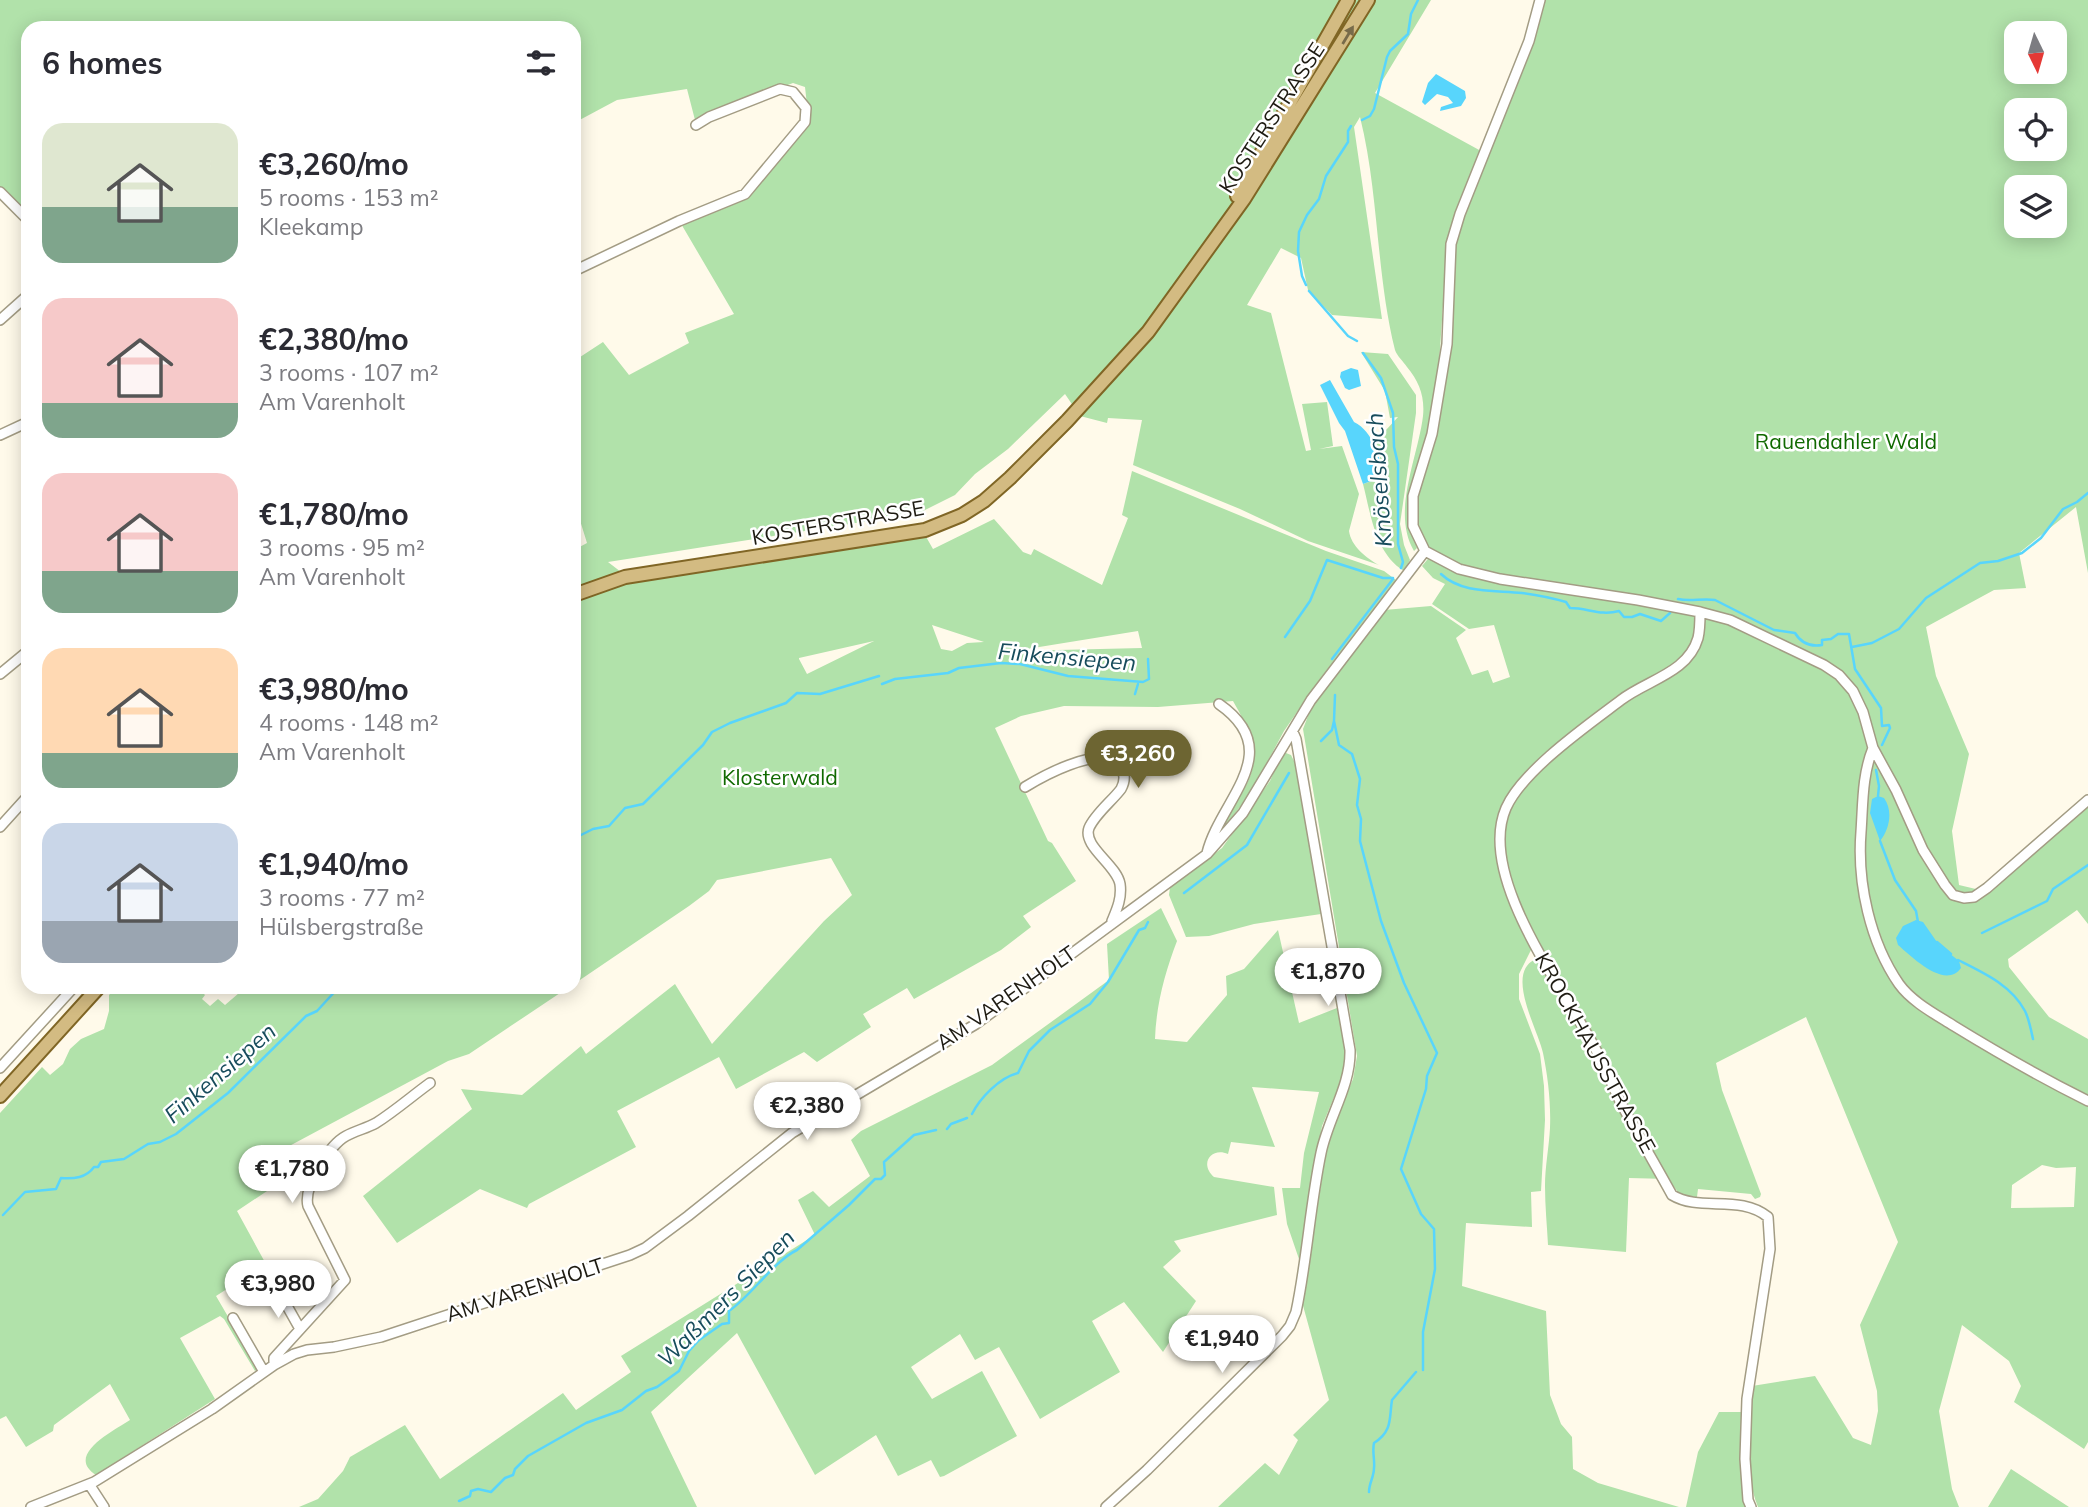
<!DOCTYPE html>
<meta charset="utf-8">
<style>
:root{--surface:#fff;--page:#f2f2f3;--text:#2b2b33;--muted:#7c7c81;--accent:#6d6532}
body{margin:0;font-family:Mulish,sans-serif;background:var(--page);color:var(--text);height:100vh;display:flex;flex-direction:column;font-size:26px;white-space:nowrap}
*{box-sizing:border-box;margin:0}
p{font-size:23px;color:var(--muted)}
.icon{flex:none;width:38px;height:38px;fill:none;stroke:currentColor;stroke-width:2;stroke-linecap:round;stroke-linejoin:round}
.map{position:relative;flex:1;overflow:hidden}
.side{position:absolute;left:21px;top:21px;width:560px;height:973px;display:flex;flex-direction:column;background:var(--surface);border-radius:21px;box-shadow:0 4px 18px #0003}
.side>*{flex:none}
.needle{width:46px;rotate:175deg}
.controls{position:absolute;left:2004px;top:21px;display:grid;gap:14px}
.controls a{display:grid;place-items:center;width:63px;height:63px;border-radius:14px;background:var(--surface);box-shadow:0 4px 18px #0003;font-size:35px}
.price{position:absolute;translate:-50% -60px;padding:0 16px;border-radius:24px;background:#fff;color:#222;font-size:23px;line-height:46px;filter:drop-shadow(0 2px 4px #0008)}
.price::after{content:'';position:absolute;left:50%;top:42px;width:21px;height:16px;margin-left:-10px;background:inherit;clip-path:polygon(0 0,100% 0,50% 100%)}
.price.on{background:var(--accent);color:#fff}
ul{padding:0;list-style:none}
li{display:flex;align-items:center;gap:21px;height:175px;padding:0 21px}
li span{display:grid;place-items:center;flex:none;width:196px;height:140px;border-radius:21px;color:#555}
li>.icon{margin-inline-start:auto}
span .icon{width:84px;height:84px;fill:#fffc;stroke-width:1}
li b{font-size:30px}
h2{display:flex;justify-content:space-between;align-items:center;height:84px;padding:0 21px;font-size:30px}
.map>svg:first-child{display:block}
.green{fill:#b1e2aa;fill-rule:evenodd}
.water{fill:#58d5fc}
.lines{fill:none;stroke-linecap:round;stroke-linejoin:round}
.stream{stroke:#58d5fc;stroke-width:2.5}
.minor-casing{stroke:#a39c84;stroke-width:12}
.major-casing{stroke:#806625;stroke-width:16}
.minor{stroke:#fff;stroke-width:9}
.major{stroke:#d3bb82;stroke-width:12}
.oneway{fill:#786b4a}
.labels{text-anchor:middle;stroke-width:5;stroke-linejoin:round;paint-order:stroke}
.street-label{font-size:21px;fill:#1e1b12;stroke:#fff}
.park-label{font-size:21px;fill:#106900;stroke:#fff}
.water-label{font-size:23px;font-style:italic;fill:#174c5c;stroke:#fff}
</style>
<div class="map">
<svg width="2088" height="1507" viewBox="0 0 2088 1507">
<rect width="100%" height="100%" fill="#fffaea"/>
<path class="green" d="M0 0H1431L1375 93 1481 151 1455 214 1447 245 1437 394 1411 525 1417 548 1414 551C1391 512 1418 458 1423 416 1425 397 1419 381 1407 367 1403 361 1397 356 1395 350 1376 274 1379 193 1360 117L1354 127 1382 319 1332 315 1308 290 1301 258 1281 248 1247 305 1271 313 1306 451 1311 450 1302 404 1327 402 1333 446 1319 449 1342 446 1359 494 1349 531C1351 546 1366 558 1379 565L1308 541 1240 509 1133 465 1142 420 1108 418 1107 423 1080 416 1065 394 1008 449 975 474 955 495 919 513 608 562 634 582 925 535 933 549 994 519 1023 552 1031 555 1034 549 1102 585 1128 518 1122 515 1132 471 1326 551 1384 571 1396 580 1317 683 1284 731 1250 794 1219 834 1218 831C1253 774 1270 765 1233 701L1158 707 1064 706 1021 716 995 728 1048 841 1052 843 1076 881 1023 916 1031 927 1001 950 914 999 907 988 863 1014 871 1027 817 1062 804 1052 736 1089 719 1057 617 1111 636 1147 529 1204 527 1208 480 1189 397 1243 363 1196 472 1109 461 1089 522 1095 581 1046 586 1054 675 984 712 1044 824 921 852 895 831 858 717 880 709 891 689 906 574 984V550L587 543 574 501V361L603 342 629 375 689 343 685 333 734 314 680 222 730 204 809 123 805 87 793 83 695 120 687 89 617 100 574 123V28H28V219L0 191ZM932 625 984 642 967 643 952 651 941 649ZM1138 631 1142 648 1014 651ZM874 641 807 674 799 659V658Z
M1544 0H2088V573L2076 507 2019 553 2026 588 1994 590 1926 627 1936 676 1969 754 1952 831 1959 885 1980 890 2012 872 2088 806V924L2077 910 2008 959 2009 967 2049 1017 2088 1039V1442L2084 1449 2014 1402 2021 1386 2009 1361 1962 1325 1939 1411 1952 1489 1959 1507H1758C1743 1470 1750 1425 1752 1386L1815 1376 1853 1438 1871 1445 1878 1411 1877 1391 1860 1325 1898 1242 1806 1017 1716 1063 1722 1090 1761 1194 1760 1197 1755 1199 1751 1194 1698 1189 1697 1197 1681 1196 1668 1179 1629 1178 1626 1252 1548 1245C1547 1226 1545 1206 1545 1186 1545 1167 1549 1147 1550 1128 1551 1103 1548 1077 1543 1053 1538 1029 1502 969 1539 958L1532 948 1519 974V999L1540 1054 1544 1086 1545 1120 1541 1191 1531 1192 1532 1227 1466 1223 1462 1286 1546 1311 1550 1395 1561 1424 1572 1437 1573 1469 1598 1483 1679 1507H1218L1265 1463 1279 1475 1298 1440 1293 1435 1329 1400 1302 1302 1326 1153 1336 1119 1353 1079 1357 1056 1303 729 1313 703 1384 610 1431 606 1466 630 1456 638 1472 675 1488 670 1493 683 1510 677 1494 625 1469 629 1432 604 1445 584 1433 578 1422 566 1432 554 1423 541 1419 525 1417 498 1436 435 1453 294 1456 244 1462 214ZM2016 33H2054V72H2016ZM2016 110H2054V149H2016ZM2016 187H2054V226H2016ZM2042 1165 2056 1168 2076 1167 2074 1207 2011 1208 2012 1185Z
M1361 352 1388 354 1416 395V413L1400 524 1404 545 1410 560 1404 571C1375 553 1371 515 1363 484L1383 477 1385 474 1375 442 1398 417 1390 418 1385 391Z
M1286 753 1291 755 1300 773 1321 914 1254 924 1209 936 1186 937 1169 895 1170 887 1222 848 1270 781 1281 755Z
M1161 908 1177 941C1165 972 1156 1006 1155 1039L1187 1042 1227 995 1226 976 1244 969 1278 930 1299 1023 1337 1008 1347 1056 1345 1071 1322 1126 1300 1262 1287 1224 1282 1188H1300L1304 1153 1319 1092 1252 1087 1275 1147 1231 1142 1228 1154C1211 1147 1199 1164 1214 1177L1274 1187 1277 1215 1174 1241 1181 1251 1163 1267 1196 1301 1163 1352 1124 1302 1092 1321 1120 1372 1040 1419 999 1347 975 1360 960 1334 911 1367 932 1399 982 1371 1017 1436 944 1476 940 1477 931 1460 898 1476 876 1435 815 1475 737 1333 651 1412 697 1507H299L318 1499 343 1471 350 1457 405 1425 440 1479 563 1393 576 1410 631 1372 621 1356 815 1235 798 1200 813 1191 829 1207 870 1176 851 1140 861 1131 992 1065 1109 980 1107 944Z
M116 987H197L205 995 202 999 210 1006 218 999 225 1005 246 987H569L469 1054 448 1061 280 1151 291 1175 237 1211 273 1277 249 1294 239 1291 234 1294 230 1287 216 1296 258 1368 255 1371 224 1319 220 1316 180 1338 215 1399 96 1475C64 1455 115 1430 130 1420L110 1384 54 1425 53 1431 26 1447 6 1416 0 1419V1113L42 1067 50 1075 63 1064 70 1049 81 1039 104 1029 109 1011V995Z
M1719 1412H1742L1740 1442 1746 1507H1686L1698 1452Z
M2011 1469 2069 1507H1988Z"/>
<path class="water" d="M1436 74 1465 91 1466 98 1461 106 1440 111 1441 107 1453 103 1448 97 1437 94 1425 105 1422 102 1428 83Z
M1351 368 1358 370 1361 386 1349 390 1345 388 1340 377 1341 372Z
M1330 380 1354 422C1374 432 1377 455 1385 474L1383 477 1363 484 1345 431 1339 423 1320 385Z
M1878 796 1884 798C1893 810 1890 829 1880 841L1870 813 1872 799Z
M1916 920 1923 922 1939 945 1959 961 1961 968C1945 990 1912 957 1898 945L1896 938 1903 926Z"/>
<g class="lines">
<path class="stream" d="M1362 120 1370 116 1374 109 1387 57 1390 51 1408 34 1411 14 1418 0
M1306 285 1302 276 1298 251 1299 232 1307 215 1319 199 1326 176 1348 142V131L1351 126
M1309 291 1348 336 1357 341
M1363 353 1381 378 1393 413 1394 447 1398 464V544L1403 562 1401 568
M1441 574C1462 594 1495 590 1522 593 1537 595 1552 598 1566 602L1570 608C1588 608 1600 616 1619 611L1624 617H1632L1640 614 1661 621 1670 613
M1678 599C1690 602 1702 598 1715 600L1774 630 1795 633C1801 643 1810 647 1822 645V640L1831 639 1838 634H1849L1855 669 1881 708 1882 726 1889 725 1890 728 1882 745
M1285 637 1310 601 1327 560 1383 578H1393
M1852 647 1872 643 1899 629 1926 598 1980 563 1998 561 2022 553 2041 538 2063 509 2077 502 2088 493
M1332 659 1393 579
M882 684 895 679 948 673 959 668 1001 663 1020 664 1068 676 1143 682 1149 679 1148 659
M1135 694 1138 684
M1335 695 1334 721 1339 745 1352 754 1360 779 1357 805 1361 819 1360 841 1381 921 1404 983 1437 1053 1427 1076 1426 1089 1401 1169 1421 1214 1434 1229 1435 1269 1423 1332V1370
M1321 741 1332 730 1334 721
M1876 770 1879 786 1878 796
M574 835H581L593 829 609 826 625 808 643 804 703 745 712 732 730 723 786 703 797 693 820 694 879 676
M1880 841 1895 880 1916 911 1918 922
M1184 893 1247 845 1289 773
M1982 933 2047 901 2053 889 2088 865
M1937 942 1951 954
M1958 960C1984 973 2011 985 2025 1011 2029 1019 2031 1030 2033 1039
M972 1114C980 1098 999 1078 1018 1073L1029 1051 1050 1030 1090 1004 1108 982 1139 930 1145 928 1148 922
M947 1129 951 1124 967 1118
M3 1215 25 1192 56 1189 61 1178C74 1179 86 1178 94 1167H98L101 1162 124 1159 148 1144 160 1142 176 1134 228 1093 306 1016 317 1011 339 987
M1369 1492C1369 1483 1374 1477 1374 1468 1375 1459 1372 1452 1374 1443 1393 1431 1389 1418 1392 1400L1416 1372
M459 1501 470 1496 471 1491 478 1489 491 1492 505 1478 513 1475 515 1469 528 1456 586 1423 622 1410 646 1391 657 1387 679 1371 689 1351 699 1340 722 1324 729 1323V1311C751 1296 774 1261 797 1250L849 1205 875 1179H881L885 1175 884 1162 914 1135 936 1130"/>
<g class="minor-casing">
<path id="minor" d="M1540 0 1529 41 1460 214 1451 244 1447 344 1432 434 1413 496V526L1425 551 1459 569 1500 579 1638 600 1700 612 1730 620 1824 665 1839 675 1853 691 1863 712 1873 748 1896 790 1923 850 1945 885 1953 895 1964 898 1974 897 1987 888 2088 800
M0 192 28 220
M574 271 679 221 745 194 805 122 806 108 793 92 780 89 709 117 696 125
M0 320 28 295
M0 435 28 422
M1700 612C1700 620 1700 630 1698 638 1688 673 1647 680 1621 700 1588 725 1523 770 1506 808 1476 877 1565 990 1596 1050 1606 1068 1613 1088 1623 1107 1639 1137 1656 1166 1672 1195 1700 1212 1740 1194 1768 1217L1770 1249 1747 1399 1745 1459 1748 1500 1751 1507
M0 674 28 651
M1873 748C1862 775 1863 804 1861 832 1857 883 1870 942 1899 984 1912 1002 1935 1014 1954 1026 1998 1053 2042 1078 2088 1101
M1025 787C1048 773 1089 752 1115 759 1124 768 1127 778 1121 789 1112 801 1095 814 1089 828 1082 846 1117 865 1120 884 1122 898 1117 909 1112 921
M0 827 28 796
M1207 853C1220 800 1288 752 1219 704
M0 1068 74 987
M282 1297 300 1329
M233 1318 264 1372
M274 1365V1358L345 1280 308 1206C303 1187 329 1145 346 1136 355 1131 367 1128 376 1123 395 1111 412 1096 430 1083
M89 1484 104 1507
M31 1507 94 1482 212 1409 274 1365 294 1354 307 1350 334 1347 381 1337 630 1255 645 1248 688 1216 792 1133 976 1024 1207 854 1243 813 1311 700 1425 551
M1106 1507 1147 1470 1282 1336 1290 1326 1296 1312C1307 1260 1310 1206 1321 1153 1328 1118 1351 1086 1350 1050L1296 739 1293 732"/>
</g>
<g class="major-casing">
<path id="major" d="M1237 196 1348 0
M574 595 625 577 925 530 962 515 984 501 1010 478 1067 421 1148 332 1244 199 1368 0
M0 1096 99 987"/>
</g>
<use href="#minor" class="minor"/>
<use href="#major" class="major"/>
</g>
<defs><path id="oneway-solid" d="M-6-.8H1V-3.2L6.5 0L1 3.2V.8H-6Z" transform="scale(1.75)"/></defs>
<use class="oneway" href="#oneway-solid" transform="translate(1348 35) rotate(-59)"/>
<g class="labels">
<g class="street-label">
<text transform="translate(1272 118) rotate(-57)" y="7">KOSTERSTRASSE</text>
<text transform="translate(838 523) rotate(-10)" y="7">KOSTERSTRASSE</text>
<text transform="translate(1006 998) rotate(-35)" y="7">AM VARENHOLT</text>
<text transform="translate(1595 1053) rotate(61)" y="7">KROCKHAUSSTRASSE</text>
<text transform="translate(525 1290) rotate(-18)" y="7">AM VARENHOLT</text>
</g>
<g class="park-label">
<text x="1846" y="449">Rauendahler Wald</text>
<text x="780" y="785">Klosterwald</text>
</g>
<g class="water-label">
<text transform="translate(1379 480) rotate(-94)" y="8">Knöselsbach</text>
<text transform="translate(1067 657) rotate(5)" y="8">Finkensiepen</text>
<text transform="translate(220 1073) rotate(-41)" y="8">Finkensiepen</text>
<text transform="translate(726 1298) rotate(-45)" y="8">Waßmers Siepen</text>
</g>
</g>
</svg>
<div class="controls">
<a><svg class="needle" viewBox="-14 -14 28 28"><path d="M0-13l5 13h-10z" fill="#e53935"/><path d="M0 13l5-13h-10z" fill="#7c7c81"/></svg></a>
<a><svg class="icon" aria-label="locate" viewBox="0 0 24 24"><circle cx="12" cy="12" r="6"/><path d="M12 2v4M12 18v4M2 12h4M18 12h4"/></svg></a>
<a><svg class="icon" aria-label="layers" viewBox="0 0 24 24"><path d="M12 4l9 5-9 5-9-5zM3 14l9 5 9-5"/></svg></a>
</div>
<b class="price on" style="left:1138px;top:790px">€3,260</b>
<b class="price" style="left:1328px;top:1008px">€1,870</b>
<b class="price" style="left:807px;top:1142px">€2,380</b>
<b class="price" style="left:292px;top:1205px">€1,780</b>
<b class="price" style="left:278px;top:1320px">€3,980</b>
<b class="price" style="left:1222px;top:1375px">€1,940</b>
<section class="side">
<h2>6 homes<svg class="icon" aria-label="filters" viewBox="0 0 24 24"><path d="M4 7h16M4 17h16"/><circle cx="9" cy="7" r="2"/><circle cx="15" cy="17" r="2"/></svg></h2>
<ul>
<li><span style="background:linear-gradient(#dfe7d0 60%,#7fa58c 0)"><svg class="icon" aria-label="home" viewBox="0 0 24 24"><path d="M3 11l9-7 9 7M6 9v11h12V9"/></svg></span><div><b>€3,260/mo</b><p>5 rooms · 153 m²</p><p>Kleekamp</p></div></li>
<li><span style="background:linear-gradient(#f6c9c9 75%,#7fa58c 0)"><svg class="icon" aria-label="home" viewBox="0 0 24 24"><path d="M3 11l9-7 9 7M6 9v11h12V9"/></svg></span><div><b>€2,380/mo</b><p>3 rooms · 107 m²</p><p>Am Varenholt</p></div></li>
<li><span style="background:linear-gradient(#f6c9c9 70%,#7fa58c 0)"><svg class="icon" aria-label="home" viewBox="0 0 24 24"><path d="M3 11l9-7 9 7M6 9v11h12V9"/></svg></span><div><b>€1,780/mo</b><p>3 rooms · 95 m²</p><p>Am Varenholt</p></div></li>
<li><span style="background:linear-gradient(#ffd9b3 75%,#7fa58c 0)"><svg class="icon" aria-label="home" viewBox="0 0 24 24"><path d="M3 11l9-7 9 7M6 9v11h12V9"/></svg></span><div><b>€3,980/mo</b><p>4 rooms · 148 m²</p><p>Am Varenholt</p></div></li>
<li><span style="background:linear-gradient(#c9d6e8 70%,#9aa5b1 0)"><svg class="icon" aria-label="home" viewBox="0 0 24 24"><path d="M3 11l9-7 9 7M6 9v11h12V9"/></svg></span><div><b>€1,940/mo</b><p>3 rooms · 77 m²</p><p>Hülsbergstraße</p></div></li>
</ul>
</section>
</div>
